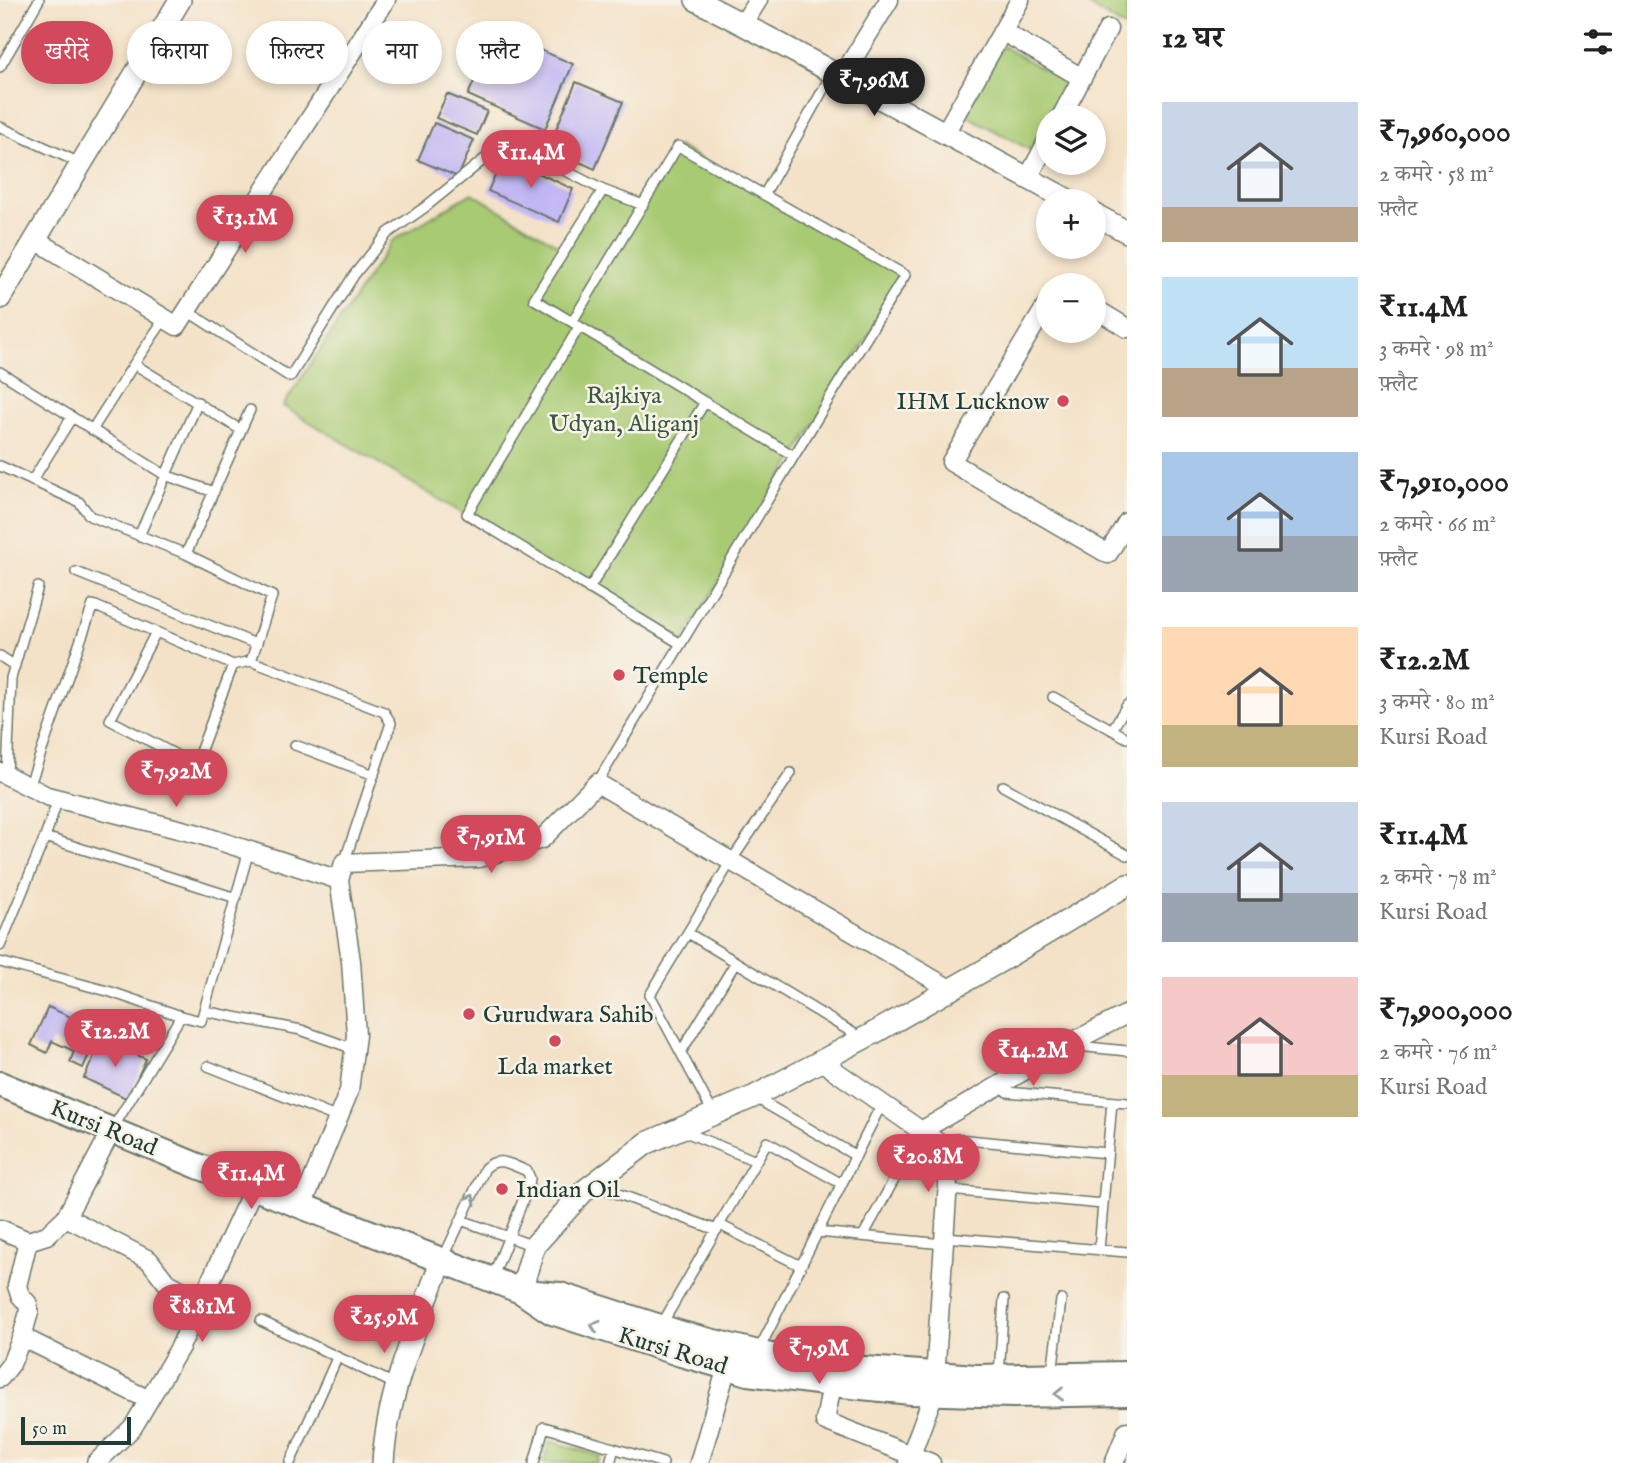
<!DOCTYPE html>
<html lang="hi">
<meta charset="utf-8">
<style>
:root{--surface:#fff;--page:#f2f2f2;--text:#222;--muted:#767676;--accent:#d1495b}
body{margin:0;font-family:"IM FELL English","Noto Serif Devanagari",serif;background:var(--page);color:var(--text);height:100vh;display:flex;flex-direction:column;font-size:26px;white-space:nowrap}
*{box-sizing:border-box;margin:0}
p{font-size:23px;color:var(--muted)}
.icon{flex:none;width:38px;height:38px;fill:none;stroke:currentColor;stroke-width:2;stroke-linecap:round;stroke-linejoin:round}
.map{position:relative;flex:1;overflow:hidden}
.details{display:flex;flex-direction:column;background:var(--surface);width:525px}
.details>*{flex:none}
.guide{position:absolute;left:21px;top:21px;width:665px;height:63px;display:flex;gap:14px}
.fabs{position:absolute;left:1036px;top:105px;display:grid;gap:14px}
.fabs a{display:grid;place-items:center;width:70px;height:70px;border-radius:50%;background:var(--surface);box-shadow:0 4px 10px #0003;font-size:35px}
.scale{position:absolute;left:21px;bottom:18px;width:110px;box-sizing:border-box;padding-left:7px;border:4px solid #1f3d34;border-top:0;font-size:19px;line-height:24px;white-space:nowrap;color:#1f3d34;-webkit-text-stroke:5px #f7f3e8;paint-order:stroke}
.price{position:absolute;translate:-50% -60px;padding:0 16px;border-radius:24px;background:var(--accent);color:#fff;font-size:23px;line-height:46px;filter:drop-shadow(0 2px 4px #0008)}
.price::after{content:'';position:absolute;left:50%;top:42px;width:21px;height:16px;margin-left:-10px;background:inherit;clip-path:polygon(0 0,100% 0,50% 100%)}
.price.selected{background:#222;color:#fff}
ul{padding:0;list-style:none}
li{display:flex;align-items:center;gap:21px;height:175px;padding:0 35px}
li span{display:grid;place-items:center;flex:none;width:196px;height:140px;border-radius:0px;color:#555}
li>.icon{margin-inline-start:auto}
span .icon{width:84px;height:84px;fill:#fffc;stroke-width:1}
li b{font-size:30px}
h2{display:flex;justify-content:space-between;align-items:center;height:84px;padding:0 35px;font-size:30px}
.tag{padding:0 24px;border-radius:32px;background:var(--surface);box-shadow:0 4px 10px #0003;font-size:24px;line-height:63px}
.tag.selected{background:var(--accent);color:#fff}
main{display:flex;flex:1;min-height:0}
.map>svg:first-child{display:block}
.green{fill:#a8ca72;stroke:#648453;stroke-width:2}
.building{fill:#c1b6f4}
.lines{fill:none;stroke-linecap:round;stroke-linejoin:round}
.service-casing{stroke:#6a7768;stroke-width:12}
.minor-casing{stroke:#6a7768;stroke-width:21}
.tertiary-casing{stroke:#6a7768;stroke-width:24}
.secondary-casing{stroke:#6a7768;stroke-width:28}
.service{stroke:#fff;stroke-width:9}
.minor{stroke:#fff;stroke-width:18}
.tertiary{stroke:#fff;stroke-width:21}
.secondary{stroke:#fff;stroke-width:24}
.oneway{stroke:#8f9e9a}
.poi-dot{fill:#d1495b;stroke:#f7f3e8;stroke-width:2.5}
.labels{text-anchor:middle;stroke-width:5;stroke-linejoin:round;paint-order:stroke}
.park-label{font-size:24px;fill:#3a5940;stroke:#f7f3e8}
.poi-label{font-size:24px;fill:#1f3d34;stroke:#f7f3e8;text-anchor:start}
.street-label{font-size:24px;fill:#1f3d34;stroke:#f7f3e8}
</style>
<main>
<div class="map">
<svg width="1127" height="1463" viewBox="0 0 1127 1463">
<rect width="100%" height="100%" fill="#f7f3e8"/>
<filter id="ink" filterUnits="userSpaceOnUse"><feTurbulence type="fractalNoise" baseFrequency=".0143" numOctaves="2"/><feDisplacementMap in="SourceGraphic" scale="14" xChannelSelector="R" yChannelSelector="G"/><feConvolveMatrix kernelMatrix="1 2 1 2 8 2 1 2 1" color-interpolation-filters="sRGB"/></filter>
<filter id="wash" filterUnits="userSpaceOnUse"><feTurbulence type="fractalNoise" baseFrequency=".00686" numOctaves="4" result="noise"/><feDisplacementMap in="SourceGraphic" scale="28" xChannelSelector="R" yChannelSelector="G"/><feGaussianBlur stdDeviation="1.57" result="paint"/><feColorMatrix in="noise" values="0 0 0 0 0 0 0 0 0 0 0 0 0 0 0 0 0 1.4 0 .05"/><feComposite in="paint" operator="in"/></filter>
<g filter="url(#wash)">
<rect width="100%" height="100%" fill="#f4e2c8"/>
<path class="green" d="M1080 0H1127V29Z
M1002 46 1067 83 1030 150 964 114Z
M678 146 905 275 681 644 283 406 392 241 472 193 565 249 603 190 643 204Z
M550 1441 600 1456 598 1463H543Z"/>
<g id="blocks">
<path class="building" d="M496 31 573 64 545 129 468 95Z
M576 82 623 102 595 169 548 148Z
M447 94 487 111 477 135 436 118Z
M434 123 474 140 458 177 418 160Z
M503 157 573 189 559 222 488 191Z
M48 1007 100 1030 83 1068 70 1062 74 1051 52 1041 47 1053 31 1045Z
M102 1039 146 1059 128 1099 84 1078Z"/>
</g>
</g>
<g filter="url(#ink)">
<use href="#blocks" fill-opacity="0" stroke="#6a7768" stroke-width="2"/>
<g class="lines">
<g class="service-casing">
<path id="service" d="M0 67 39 0
M0 127 80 163
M603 190 534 299 794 456
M764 195 833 72
M187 311 290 377 354 275 388 233 424 208 487 157 523 149 603 190 643 205
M572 322 678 146 905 275 794 456 597 783
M579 327 467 514 681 644
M134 364 241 430
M0 372 165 475 214 492
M92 430 134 364 165 318
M0 466 79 502 90 516 186 554 272 596 251 661
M32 481 72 417
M139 536 198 402
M186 554 250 410
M76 572 256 644
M589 589 705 402
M156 632 110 720 195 765 233 665 251 661 384 712 391 723 344 863
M0 656 15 666
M1053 697 1127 738
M1112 730 1127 705
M295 745 374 775
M7 776 11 678 38 587
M1003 786 1127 855
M29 787 93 605 233 665
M45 837 236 898
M688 933 863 1039
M0 946 45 837 58 799
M0 962 111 992 181 1016 201 1021 249 850
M204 1011 301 1030 354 1049
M1080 1038 1087 1047 1127 1051
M681 1052 736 962
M208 1066 338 1118
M1002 1083 1007 1092 1127 1103
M754 1097 856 1156
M713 1113 650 995 731 861 791 773
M113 1128 181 1016
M683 1131 756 1161
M950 1151 957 1139 1107 1153
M594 1185 717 1230
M948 1190 1103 1204
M461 1220 534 1246
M720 1225 801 1266
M818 1232 944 1244
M863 1236 921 1131
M945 1237 1127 1252
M1099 1250 1112 1102
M443 1259 485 1168C499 1155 511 1165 527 1171L530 1178 529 1185 492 1279
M261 1321 397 1385
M662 1324 767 1142 842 1184
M758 1352 882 1103
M1052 1374 1061 1300
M999 1375 1004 1299
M290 1463 337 1358
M534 1463 544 1427 663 1463
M610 1463 614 1448"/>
</g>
<g class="minor-casing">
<path id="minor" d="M743 24 758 0
M1002 31 1082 78
M842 77 889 0
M1061 117 1108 29
M945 133 1020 0
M1028 178 1048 140
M36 240 177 326 386 0
M1048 303 951 462 1108 554 1127 522
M1094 308 1127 328
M0 772 47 796 198 834 339 880
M821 1061 950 1151 934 1393 908 1463
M921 1131 1080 1038 1127 1014
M302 1206 349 1091 356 1035 351 961 339 880 344 863 479 858 542 839 597 783 950 989
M66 1217 149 1260 166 1282 201 1301
M0 1229 28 1241 47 1235 66 1217 112 1130
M22 1337 149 1400
M0 1378 11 1364 22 1337 29 1312 28 1304 20 1295 17 1286 28 1241
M832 1384 825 1421 931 1463
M96 1463 133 1427 180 1347 254 1187
M699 1463 727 1367
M1114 1463 1127 1431"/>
</g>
<g class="tertiary-casing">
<path id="tertiary" d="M696 0 769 38 1070 201
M1094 214 1127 232
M0 298 180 0
M521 1291 534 1246 585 1190 647 1143 753 1097 872 1034 1004 959 1127 885
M383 1463C387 1392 417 1326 442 1260"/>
</g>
<g class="secondary-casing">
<path id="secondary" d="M0 1084 198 1166 521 1291 552 1312 681 1354 748 1373 832 1384 911 1392 1012 1395 1127 1393
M525 1292 560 1295 682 1334 766 1355 851 1368 976 1377 1127 1374"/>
</g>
<use href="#service" class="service"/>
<use href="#minor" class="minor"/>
<use href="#tertiary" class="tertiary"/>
<use href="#secondary" class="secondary"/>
</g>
<defs><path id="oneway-chevron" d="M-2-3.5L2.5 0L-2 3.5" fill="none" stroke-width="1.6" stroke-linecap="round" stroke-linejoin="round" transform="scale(1.75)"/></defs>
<g class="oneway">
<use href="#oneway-chevron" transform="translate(471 1199) rotate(-65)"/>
<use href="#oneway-chevron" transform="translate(595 1326) rotate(-162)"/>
<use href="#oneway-chevron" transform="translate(1059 1394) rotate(179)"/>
</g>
</g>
<g class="poi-dot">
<circle cx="1063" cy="401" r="7"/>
<circle cx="619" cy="675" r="7"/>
<circle cx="469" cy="1014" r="7"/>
<circle cx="555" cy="1041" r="7"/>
<circle cx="502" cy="1189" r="7"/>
</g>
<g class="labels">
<g class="park-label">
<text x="624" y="403">Rajkiya<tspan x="624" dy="28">Udyan, Aliganj</tspan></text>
</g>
<g class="poi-label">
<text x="1049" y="409" text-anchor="end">IHM Lucknow</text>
<text x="633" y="683">Temple</text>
<text x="483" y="1022">Gurudwara Sahib</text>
<text x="555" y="1074" text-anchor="middle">Lda market</text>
<text x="516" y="1197">Indian Oil</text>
</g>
<g class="street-label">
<text transform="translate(104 1127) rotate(22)" y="8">Kursi Road</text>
<text transform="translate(673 1350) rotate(17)" y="8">Kursi Road</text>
</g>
</g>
</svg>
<div class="fabs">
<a><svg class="icon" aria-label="layers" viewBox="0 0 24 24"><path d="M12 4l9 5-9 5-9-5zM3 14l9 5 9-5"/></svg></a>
<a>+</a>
<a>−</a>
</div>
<div class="scale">50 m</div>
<b class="price selected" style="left:874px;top:118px">₹7.96M</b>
<b class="price" style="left:531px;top:190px">₹11.4M</b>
<b class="price" style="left:245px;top:255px">₹13.1M</b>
<b class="price" style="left:176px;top:809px">₹7.92M</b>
<b class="price" style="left:491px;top:875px">₹7.91M</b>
<b class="price" style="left:115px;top:1069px">₹12.2M</b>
<b class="price" style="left:1033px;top:1088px">₹14.2M</b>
<b class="price" style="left:928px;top:1194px">₹20.8M</b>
<b class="price" style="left:251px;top:1211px">₹11.4M</b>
<b class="price" style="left:202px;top:1344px">₹8.81M</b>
<b class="price" style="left:384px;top:1355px">₹25.9M</b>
<b class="price" style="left:819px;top:1386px">₹7.9M</b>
<div class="guide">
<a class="tag selected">खरीदें</a>
<a class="tag">किराया</a>
<a class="tag">फ़िल्टर</a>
<a class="tag">नया</a>
<a class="tag">फ़्लैट</a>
</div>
</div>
<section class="details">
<h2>12 घर<svg class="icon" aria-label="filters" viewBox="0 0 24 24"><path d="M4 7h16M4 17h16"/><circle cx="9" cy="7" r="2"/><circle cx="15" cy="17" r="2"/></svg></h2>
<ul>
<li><span style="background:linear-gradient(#c9d6e8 75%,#b9a48a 0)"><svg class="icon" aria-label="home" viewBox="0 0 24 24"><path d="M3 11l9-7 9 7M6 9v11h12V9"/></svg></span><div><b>₹7,960,000</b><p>2 कमरे · 58 m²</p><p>फ़्लैट</p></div></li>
<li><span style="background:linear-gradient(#bfe0f5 65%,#b9a48a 0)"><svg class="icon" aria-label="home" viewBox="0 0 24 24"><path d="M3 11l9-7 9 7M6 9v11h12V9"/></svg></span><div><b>₹11.4M</b><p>3 कमरे · 98 m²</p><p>फ़्लैट</p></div></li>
<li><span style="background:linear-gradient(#a9c7e8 60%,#9aa5b1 0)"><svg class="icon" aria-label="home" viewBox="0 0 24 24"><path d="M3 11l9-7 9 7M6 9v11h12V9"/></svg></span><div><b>₹7,910,000</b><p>2 कमरे · 66 m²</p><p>फ़्लैट</p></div></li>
<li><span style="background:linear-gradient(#ffd9b3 70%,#c2b280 0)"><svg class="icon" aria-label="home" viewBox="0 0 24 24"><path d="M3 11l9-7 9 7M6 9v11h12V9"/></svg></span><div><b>₹12.2M</b><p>3 कमरे · 80 m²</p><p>Kursi Road</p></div></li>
<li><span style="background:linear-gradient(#c9d6e8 65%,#9aa5b1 0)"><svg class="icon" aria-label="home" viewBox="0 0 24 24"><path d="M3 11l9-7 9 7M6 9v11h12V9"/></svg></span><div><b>₹11.4M</b><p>2 कमरे · 78 m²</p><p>Kursi Road</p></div></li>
<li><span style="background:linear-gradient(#f6c9c9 70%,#c2b280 0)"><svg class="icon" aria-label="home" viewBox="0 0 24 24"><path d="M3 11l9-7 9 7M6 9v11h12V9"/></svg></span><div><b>₹7,900,000</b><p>2 कमरे · 76 m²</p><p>Kursi Road</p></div></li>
</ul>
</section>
</main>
